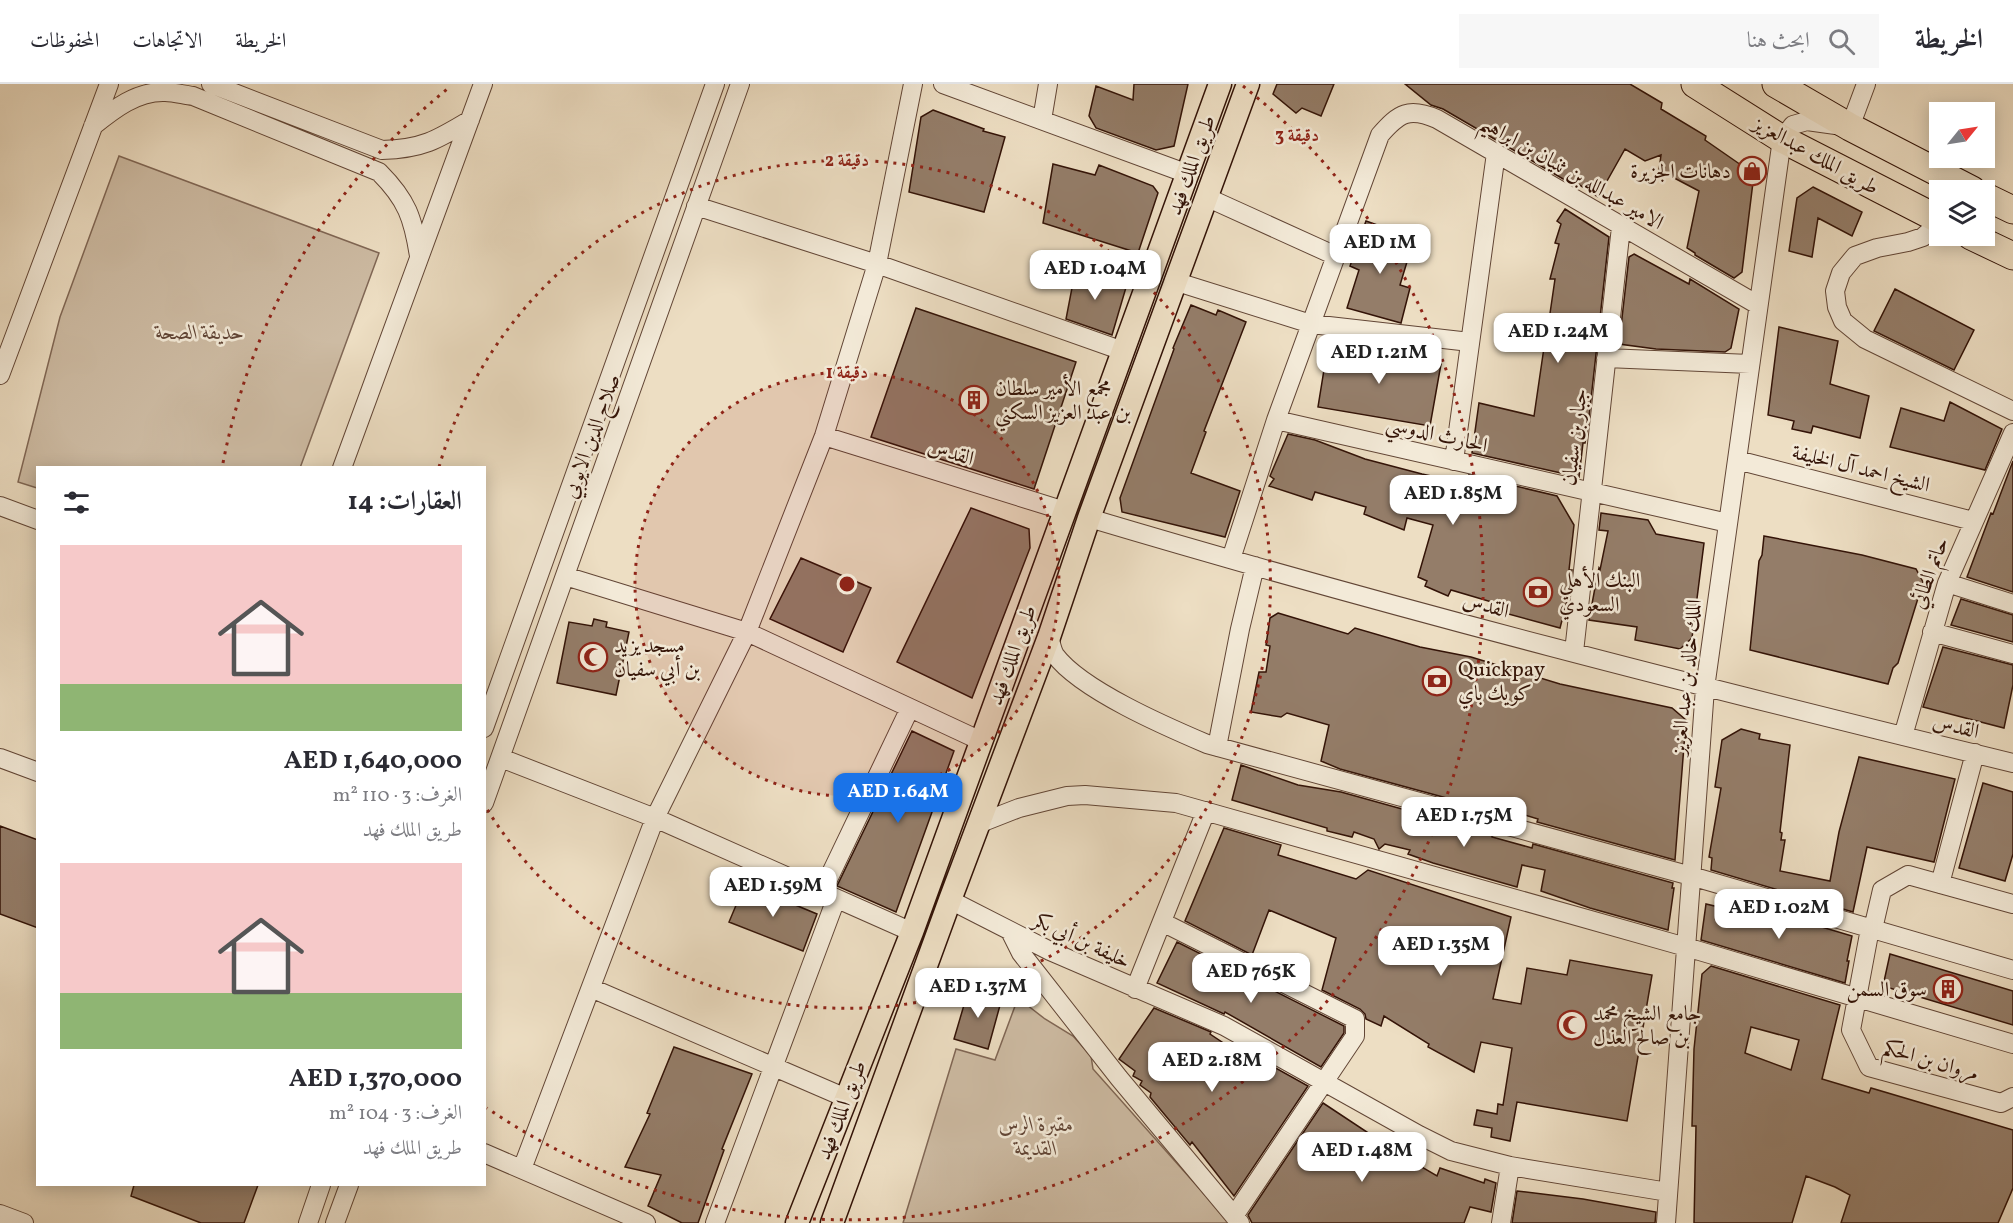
<!DOCTYPE html>
<html lang="ar">
<meta charset="utf-8">
<style>
:root{--surface:#fff;--page:#f7f7f7;--text:#2b2b33;--muted:#7c7c81;--line:#e1e1e2;--accent:#1a73e8}
body{margin:0;font-family:Vollkorn,Amiri,serif;background:var(--page);color:var(--text);direction:rtl;height:100vh;display:flex;flex-direction:column;font-size:22px;white-space:nowrap}
*{box-sizing:border-box;margin:0}
p{font-size:20px;color:var(--muted)}
.icon{flex:none;width:33px;height:33px;fill:none;stroke:currentColor;stroke-width:2;stroke-linecap:round;stroke-linejoin:round}
.map{position:relative;flex:1;overflow:hidden;direction:ltr}
.details{position:absolute;left:36px;top:382px;width:450px;height:720px;display:flex;flex-direction:column;background:var(--surface);border-radius:0px;box-shadow:0 3px 15px #0003;direction:rtl}
.details>*{flex:none}
.needle{width:39px;rotate:60deg}
.tools{position:absolute;left:1929px;top:18px;display:grid;gap:12px}
.tools a{display:grid;place-items:center;width:66px;height:66px;border-radius:0px;background:var(--surface);box-shadow:0 3px 15px #0003;font-size:30px}
.price{position:absolute;translate:-50% -51px;padding:0 14px;border-radius:12px;background:#fff;color:#222;font-size:20px;line-height:39px;filter:drop-shadow(0 2px 3px #0008)}
.price::after{content:'';position:absolute;left:50%;top:36px;width:18px;height:14px;margin-left:-9px;background:inherit;clip-path:polygon(0 0,100% 0,50% 100%)}
.price.current{background:var(--accent);color:#fff}
ul{padding:0;list-style:none}
li{display:grid;align-content:center;gap:12px;height:318px;padding:0 24px}
li span{display:grid;place-items:center;height:186px;border-radius:0px;color:#555}
li>.icon{margin-inline-start:auto}
span .icon{width:108px;height:108px;fill:#fffc;stroke-width:1}
li b{font-size:26px}
h2{display:flex;justify-content:space-between;align-items:center;height:72px;padding:0 24px;font-size:26px}
header{display:flex;align-items:center;gap:36px;box-sizing:border-box;height:84px;padding:0 30px;background:var(--surface);border-bottom:2px solid var(--line)}
header strong{font-size:28px}
nav{display:flex;gap:33px;margin-inline-start:auto;font-size:21px}
.search{width:420px;height:54px;background:var(--page);display:flex;align-items:center;gap:15px;box-sizing:border-box;padding:0 21px;border-radius:0px;color:var(--muted);font-size:22px}
.map>svg:first-child{display:block}
.green{fill:#cdbba3;stroke:#806755;stroke-width:1.5}
.building{fill:#947d69;stroke:#331307;stroke-width:1.5;fill-rule:evenodd}
.lines{fill:none;stroke-linecap:round;stroke-linejoin:round}
.minor-casing{stroke:#624636;stroke-width:20}
.major-casing{stroke:#331307;stroke-width:25}
.highway-casing{stroke:#331307;stroke-width:29}
.minor{stroke:#f3ead8;stroke-width:18}
.major{stroke:#eddec3;stroke-width:22}
.highway{stroke:#eddec3;stroke-width:27}
.ring{fill:none;stroke:#8f2418;stroke-width:3;stroke-dasharray:3 6}
.labels{text-anchor:middle;stroke-width:5;stroke-linejoin:round;paint-order:stroke}
.street-label{font-size:21px;fill:#331307;stroke:#f3ead8}
.poi-label{font-size:21px;fill:#331307;stroke:#f3ead8;text-anchor:start}
.park-label{font-size:21px;font-style:italic;fill:#614536;stroke:#f3ead8}
.centre{fill:#8f2418;stroke:#f3ead8;stroke-width:3}
.ring-label{font-size:18px;text-anchor:middle;font-weight:bold;fill:#8f2418;stroke:#f3ead8;stroke-width:5;stroke-linejoin:round;paint-order:stroke}
</style>
<header>
<strong>الخريطة</strong>
<div class="search"><svg class="icon" aria-label="search" viewBox="0 0 24 24"><circle cx="10" cy="10" r="6"/><path d="M15 15l6 6"/></svg>ابحث هنا</div>
<nav><a>الخريطة</a><a>الاتجاهات</a><a>المحفوظات</a></nav>
</header>
<div class="map">
<svg width="2013" height="1139" viewBox="0 0 2013 1139">
<rect width="100%" height="100%" fill="#eddec3"/>
<filter id="stains"><feTurbulence type="fractalNoise" baseFrequency=".00333" numOctaves="4"/><feColorMatrix values="0 0 0 0 .2 0 0 0 0 .09 0 0 0 0 .02 0 0 0 .5 -.17"/></filter>
<radialGradient id="worn" r=".72"><stop offset=".6" stop-color="#630" stop-opacity="0"/><stop offset="1" stop-color="#630" stop-opacity=".3"/></radialGradient>
<path class="green" d="M119 72 379 169 300 384H38L37 404 18 398 60 233Z
M1018 914 1045 935 1073 952 1091 972 1093 985 1230 1139H903L956 965 995 976Z"/>
<path class="building" d="M1134 0H1188L1174 62 1156 66 1096 44 1089 32 1096 2 1133 16Z
M1277 0H1334L1321 32 1302 24 1296 29 1273 10Z
M1405 0H1630L1662 19 1661 25 1706 52 1705 56 1754 90 1742 188 1734 194 1695 171V169L1687 164 1699 107 1659 86 1661 71 1645 77 1625 65 1598 113 1572 96 1570 99 1443 25 1431 21Z
M933 26 984 45 983 47 1005 53 984 128 909 108 921 33Z
M1053 80 1095 91 1099 81 1153 102 1158 109 1138 169 1043 139Z
M1813 103 1862 128 1852 152 1818 134 1812 173 1789 167 1797 114Z
M1565 125 1609 153 1588 342 1585 359H1583L1579 393 1472 369 1479 319 1534 332 1547 243H1548L1555 195H1550L1559 160 1555 159 1561 140 1557 137Z
M1366 137 1383 143 1382 151 1413 158 1400 201 1410 204 1401 239 1347 224 1359 186 1350 182Z
M1634 170 1689 200 1690 195 1739 225 1731 264 1725 268 1656 265 1619 260 1629 173Z
M1076 183 1127 200 1112 251 1066 235Z
M1895 205 1974 246 1954 286 1874 247Z
M1191 221 1216 231 1218 226 1246 238 1204 347 1206 348 1191 389 1240 407 1225 453 1122 428 1120 414 1174 265 1173 264Z
M916 224 1076 278 1034 405 871 353Z
M1779 243 1838 257 1830 300 1869 312 1860 354 1813 342 1811 349 1792 345 1794 337 1768 331Z
M1328 261 1441 280 1430 342 1318 323Z
M1950 318 2002 345 1985 386 1890 363 1901 324 1944 337Z
M1288 350 1315 356 1365 375 1422 390 1468 400 1469 391 1557 412 1574 441 1569 486H1572L1569 509 1560 544 1501 528 1502 521 1451 506 1448 512 1425 502 1427 497 1418 493 1433 441 1407 434 1404 446 1364 430 1366 423 1315 408 1312 416 1269 402 1274 395 1270 392Z
M2013 377V508L1967 493 1991 429 1993 430Z
M971 424 1029 445 1030 464 972 614 897 578Z
M1601 429 1648 436 1656 450 1704 459 1692 554 1680 565 1635 556 1637 543 1589 536 1597 493 1599 484 1600 486 1608 447 1599 446Z
M1764 452 1862 471 1916 485 1923 498 1898 579 1893 584 1888 600 1750 566 1759 477 1762 471Z
M801 474 871 504 843 568 770 535Z
M1961 515 2013 531V558L1951 541Z
M1278 529 1348 550 1355 544 1420 563 1471 573 1560 600 1672 624 1686 636 1675 776 1537 738 1538 735 1499 723 1498 728 1340 685 1321 677 1329 641 1287 629 1281 633 1251 628 1259 588H1266L1270 562 1266 561 1270 534Z
M594 535 607 538 606 543 629 548 616 611 557 599 569 538 592 542Z
M1943 563 2013 581V601L2004 644 1923 623Z
M1741 645 1760 650 1759 655 1790 661 1780 748 1782 749 1781 756H1785L1780 787 1830 797 1839 748 1859 673 1955 695 1934 778 1867 763 1853 828 1711 786 1712 774 1709 773 1721 704 1715 703 1722 656Z
M912 647 954 667 896 828 837 802Z
M1241 681 1298 701 1341 708 1492 750V753L1532 764 1533 760 1673 799 1672 804H1674L1668 846 1590 824 1541 807 1545 786 1522 781 1517 803 1433 779 1408 770 1410 766 1385 760 1379 765 1374 755 1354 748 1352 753 1327 747V744L1232 716Z
M1983 699 2013 708V770L2005 797 1959 784Z
M0 742 38 756V844L0 830Z
M1224 744 1281 761 1278 771 1356 795 1368 786 1511 833 1493 915 1521 920 1527 884 1567 891 1570 876 1652 891 1627 1037 1517 1018 1510 1057 1491 1053 1492 1044 1474 1041 1477 1026 1497 1030 1498 1020 1503 1021 1512 964 1481 958 1474 988 1428 963 1429 960 1384 932 1381 942 1366 935 1365 930 1360 925 1322 906 1336 854 1269 826 1252 871 1185 837Z
M745 800 817 830 803 867 729 838Z
M1738 818 1852 852 1847 877H1849L1845 899 1701 856 1706 820 1736 827Z
M1177 858 1344 942V949L1321 983 1225 928 1224 930 1157 899Z
M1890 870 2013 907V941L1883 902Z
M1711 882 1840 921 1822 995 1869 1009 1871 1004 2013 1046V1104L1998 1139H1841L1850 1111 1835 1103 1806 1092 1792 1139H1694L1696 1042H1692L1694 965 1702 890ZM1751 943 1799 956 1791 986 1745 969Z
M969 904 1002 914 988 965 954 955Z
M1154 924 1211 948 1210 950 1249 976 1252 971 1308 1002 1234 1112 1192 1058 1190 1061 1150 1013 1151 1009 1140 1001 1142 997 1133 992 1135 987 1119 975Z
M674 963 752 990 722 1065 724 1066 698 1139H682L648 1122 661 1091 625 1083 650 1030 647 1029Z
M1323 1019 1373 1052 1372 1054 1437 1092 1440 1084 1484 1099 1485 1095 1496 1099 1491 1128 1470 1123 1464 1139H1252L1248 1131Z
M134 1101H258L244 1139H201L131 1112Z
M1517 1107 1583 1115 1656 1128 1655 1139H1512Z"/>
<g class="lines">
<g class="minor-casing">
<path id="minor" d="M211 0 382 66C422 65 437 56 470 36
M943 0 1188 90
M1042 36 1048 0
M93 42C114 25 137 7 165 8 174 8 184 11 193 12L379 88C407 116 413 134 419 172
M1206 113 1336 172
M696 122 877 180 1123 267
M1940 138 1923 153 1908 158 1877 164 1855 172 1841 189 1835 207 1837 223 1843 237 1865 255 2013 327
M1174 197 1311 240 1470 258
M1606 274 1750 280
M0 291 109 0
M1276 336 1728 439
M824 352 1065 427
M1737 376 1973 437
M1454 377 1496 69
M342 384 483 0
M0 422 38 436
M1089 434C1394 525 1704 604 2013 679
M1231 475 1276 336 1380 51C1399 29 1409 23 1437 35L1758 221
M565 492 747 548 981 657
M1947 499 2013 520
M1932 548 2013 570
M1049 553C1051 559 1052 566 1055 571 1081 606 1167 643 1207 660L1691 792 2013 886
M1574 568 1621 143
M484 644 715 0
M1903 652 1947 499 2013 349
M1217 663 1240 545 1255 482
M0 674 38 688
M501 674 655 734 912 848
M484 719 740 0
M978 740 1019 724 1067 712 1085 711 1176 719 1686 863 2013 960
M1940 800 1975 669
M822 808 910 624
M950 816 1050 867 1224 942 1419 1051 1451 1067 1510 1082 1668 1108
M2013 820 1908 791 1882 806 1873 845 1869 850 1851 946 1869 983 2001 1019 2013 1013
M1162 838 1355 935V952L1234 1132
M1010 847 1021 869 1119 994 1240 1139
M591 904 846 1014
M1135 905 1206 727
M484 1069 646 1139
M522 1085 655 734 747 548 824 352 877 180 913 0
M0 1130 24 1139
M308 1139 321 1101
M335 1139 349 1101
M715 1139 836 815
M1501 1139 1510 1082
M1666 1139 1705 604 1782 55 1793 41 1807 37 1850 43 1866 0"/>
</g>
<g class="major-casing">
<path id="major" d="M797 1139 912 848 1220 0
M832 1139 950 816 1049 553 1089 434 1248 0"/>
</g>
<g class="highway-casing">
<path id="highway" d="M1695 0 1782 55 1940 136
M1776 0 1850 43 1972 106
M1984 112 2013 126
M1971 152 2013 172"/>
</g>
<use href="#minor" class="minor"/>
<use href="#major" class="major"/>
<use href="#highway" class="highway"/>
</g>
<circle cx="847" cy="500" r="212" fill="#8f2418" fill-opacity=".12"/>
<g class="ring">
<circle cx="847" cy="500" r="212"/>
<path d="M439 383A424 424 0 1 1 485 722"/>
<path d="M223 379A636 636 0 0 1 451 2M1243 2A636 636 0 0 1 487 1024"/>
</g>
<defs>
<g id="shop-ring" transform="scale(1.5)"><circle r="9.5" fill="#f3ead8" stroke="#8f2418" stroke-width="1.5"/><path d="M-5-2.5h2.3a2.7 3.5 0 0 1 5.4 0H5L5.5 6h-11ZM-1.5-2.5h3a1.5 2.3 0 0 0-3 0Z" fill="#8f2418"/></g>
<g id="building-ring" transform="scale(1.5)"><circle r="9.5" fill="#f3ead8" stroke="#8f2418" stroke-width="1.5"/><path d="M-4-6H4V6H1V3H-1V6H-4ZM-2.5-4.3h1.7v1.8h-1.7ZM.8-4.3h1.7v1.8H.8ZM-2.5-1h1.7V.8h-1.7ZM.8-1h1.7V.8H.8Z" fill="#8f2418"/></g>
<g id="bank-ring" transform="scale(1.5)"><circle r="9.5" fill="#f3ead8" stroke="#8f2418" stroke-width="1.5"/><path d="M-6-4H6V4H-6ZM0-2.3a2.3 2.3 0 1 0 0 4.6a2.3 2.3 0 1 0 0-4.6Z" fill="#8f2418"/></g>
<g id="mosque-ring" transform="scale(1.5)"><circle r="9.5" fill="#f3ead8" stroke="#8f2418" stroke-width="1.5"/><path d="M3.5-4.9A6 6 0 1 0 3.5 4.9A5 5 0 1 1 3.5-4.9Z" fill="#8f2418"/></g>
</defs>
<g fill-rule="evenodd">
<use href="#shop-ring" x="1752" y="87"/>
<use href="#building-ring" x="974" y="316"/>
<use href="#bank-ring" x="1538" y="508"/>
<use href="#mosque-ring" x="593" y="573"/>
<use href="#bank-ring" x="1437" y="597"/>
<use href="#building-ring" x="1948" y="905"/>
<use href="#mosque-ring" x="1572" y="941"/>
</g>
<g class="labels">
<g class="street-label">
<text transform="translate(1816 71) rotate(29)" y="7">طريق الملك عبدالعزيز</text>
<text transform="translate(1191 81) rotate(-70)" y="7">طريق الملك فهد</text>
<text transform="translate(1572 88) rotate(30)" y="7">الامير عبدالله بن ثنيان بن ابراهيم</text>
<text transform="translate(1437 350) rotate(13)" y="7">الحارث الدوسي</text>
<text transform="translate(591 352) rotate(-70)" y="7">صلاح الدين الايوبي</text>
<text transform="translate(1574 353) rotate(-83)" y="7">جبار بن سفيان</text>
<text transform="translate(951 368) rotate(17)" y="7">القدس</text>
<text transform="translate(1861 384) rotate(14)" y="7">الشيخ احمد آل الخليفة</text>
<text transform="translate(1929 489) rotate(-70)" y="7">حاتم الطائي</text>
<text transform="translate(1486 521) rotate(15)" y="7">القدس</text>
<text transform="translate(1012 571) rotate(-70)" y="7">طريق الملك فهد</text>
<text transform="translate(1686 593) rotate(-84)" y="7">الملك خالد بن عبد العزيز</text>
<text transform="translate(1956 642) rotate(14)" y="7">القدس</text>
<text transform="translate(1082 856) rotate(25)" y="7">خليفة بن أبي بكر</text>
<text transform="translate(1931 976) rotate(16)" y="7">مروان بن الحكم</text>
<text transform="translate(841 1026) rotate(-69)" y="7">طريق الملك فهد</text>
</g>
<g class="poi-label">
<text x="1731" y="94" text-anchor="end">دهانات الجزيرة</text>
<text x="995" y="311">مجمع الأمير سلطان<tspan x="995" dy="24">بن عبد العزيز السكني</tspan></text>
<text x="1559" y="503">البنك الأهلي<tspan x="1559" dy="24">السعودي</tspan></text>
<text x="614" y="568">مسجد يزيد<tspan x="614" dy="24">بن أبي سفيان</tspan></text>
<text x="1458" y="592">Quickpay<tspan x="1458" dy="24">كويك باي</tspan></text>
<text x="1927" y="912" text-anchor="end">سوق السمن</text>
<text x="1593" y="936">جامع الشيخ محمد<tspan x="1593" dy="24">بن صالح العذل</tspan></text>
</g>
<g class="park-label">
<text x="200" y="255">حديقة الصحة</text>
<text x="1036" y="1047">مقبرة الرس<tspan x="1036" dy="24">القديمة</tspan></text>
</g>
</g>
<circle cx="847" cy="500" r="9" class="centre"/>
<g class="ring-label">
<text x="1297" y="57">3 دقيقة</text>
<text x="847" y="82">2 دقيقة</text>
<text x="847" y="294">1 دقيقة</text>
</g>
<rect width="100%" height="100%" filter="url(#stains)"/>
<rect width="100%" height="100%" fill="url(#worn)"/>
</svg>
<div class="tools">
<a><svg class="needle" viewBox="-14 -14 28 28"><path d="M0-13l5 13h-10z" fill="#e53935"/><path d="M0 13l5-13h-10z" fill="#7c7c81"/></svg></a>
<a><svg class="icon" aria-label="layers" viewBox="0 0 24 24"><path d="M12 4l9 5-9 5-9-5zM3 14l9 5 9-5"/></svg></a>
</div>
<b class="price" style="left:1380px;top:191px">AED 1M</b>
<b class="price" style="left:1095px;top:217px">AED 1.04M</b>
<b class="price" style="left:1558px;top:280px">AED 1.24M</b>
<b class="price" style="left:1379px;top:301px">AED 1.21M</b>
<b class="price" style="left:1453px;top:442px">AED 1.85M</b>
<b class="price current" style="left:898px;top:740px">AED 1.64M</b>
<b class="price" style="left:1464px;top:764px">AED 1.75M</b>
<b class="price" style="left:773px;top:834px">AED 1.59M</b>
<b class="price" style="left:1779px;top:856px">AED 1.02M</b>
<b class="price" style="left:1441px;top:893px">AED 1.35M</b>
<b class="price" style="left:1251px;top:920px">AED 765K</b>
<b class="price" style="left:978px;top:935px">AED 1.37M</b>
<b class="price" style="left:1212px;top:1009px">AED 2.18M</b>
<b class="price" style="left:1362px;top:1099px">AED 1.48M</b>
<section class="details">
<h2>العقارات: 14<svg class="icon" aria-label="filters" viewBox="0 0 24 24"><path d="M4 7h16M4 17h16"/><circle cx="9" cy="7" r="2"/><circle cx="15" cy="17" r="2"/></svg></h2>
<ul>
<li><span style="background:linear-gradient(#f6c9c9 75%,#8fb573 0)"><svg class="icon" aria-label="home" viewBox="0 0 24 24"><path d="M3 11l9-7 9 7M6 9v11h12V9"/></svg></span><div><b>AED 1,640,000</b><p>الغرف: 3 · 110 m²</p><p>طريق الملك فهد</p></div></li>
<li><span style="background:linear-gradient(#f6c9c9 70%,#8fb573 0)"><svg class="icon" aria-label="home" viewBox="0 0 24 24"><path d="M3 11l9-7 9 7M6 9v11h12V9"/></svg></span><div><b>AED 1,370,000</b><p>الغرف: 3 · 104 m²</p><p>طريق الملك فهد</p></div></li>
</ul>
</section>
</div>
